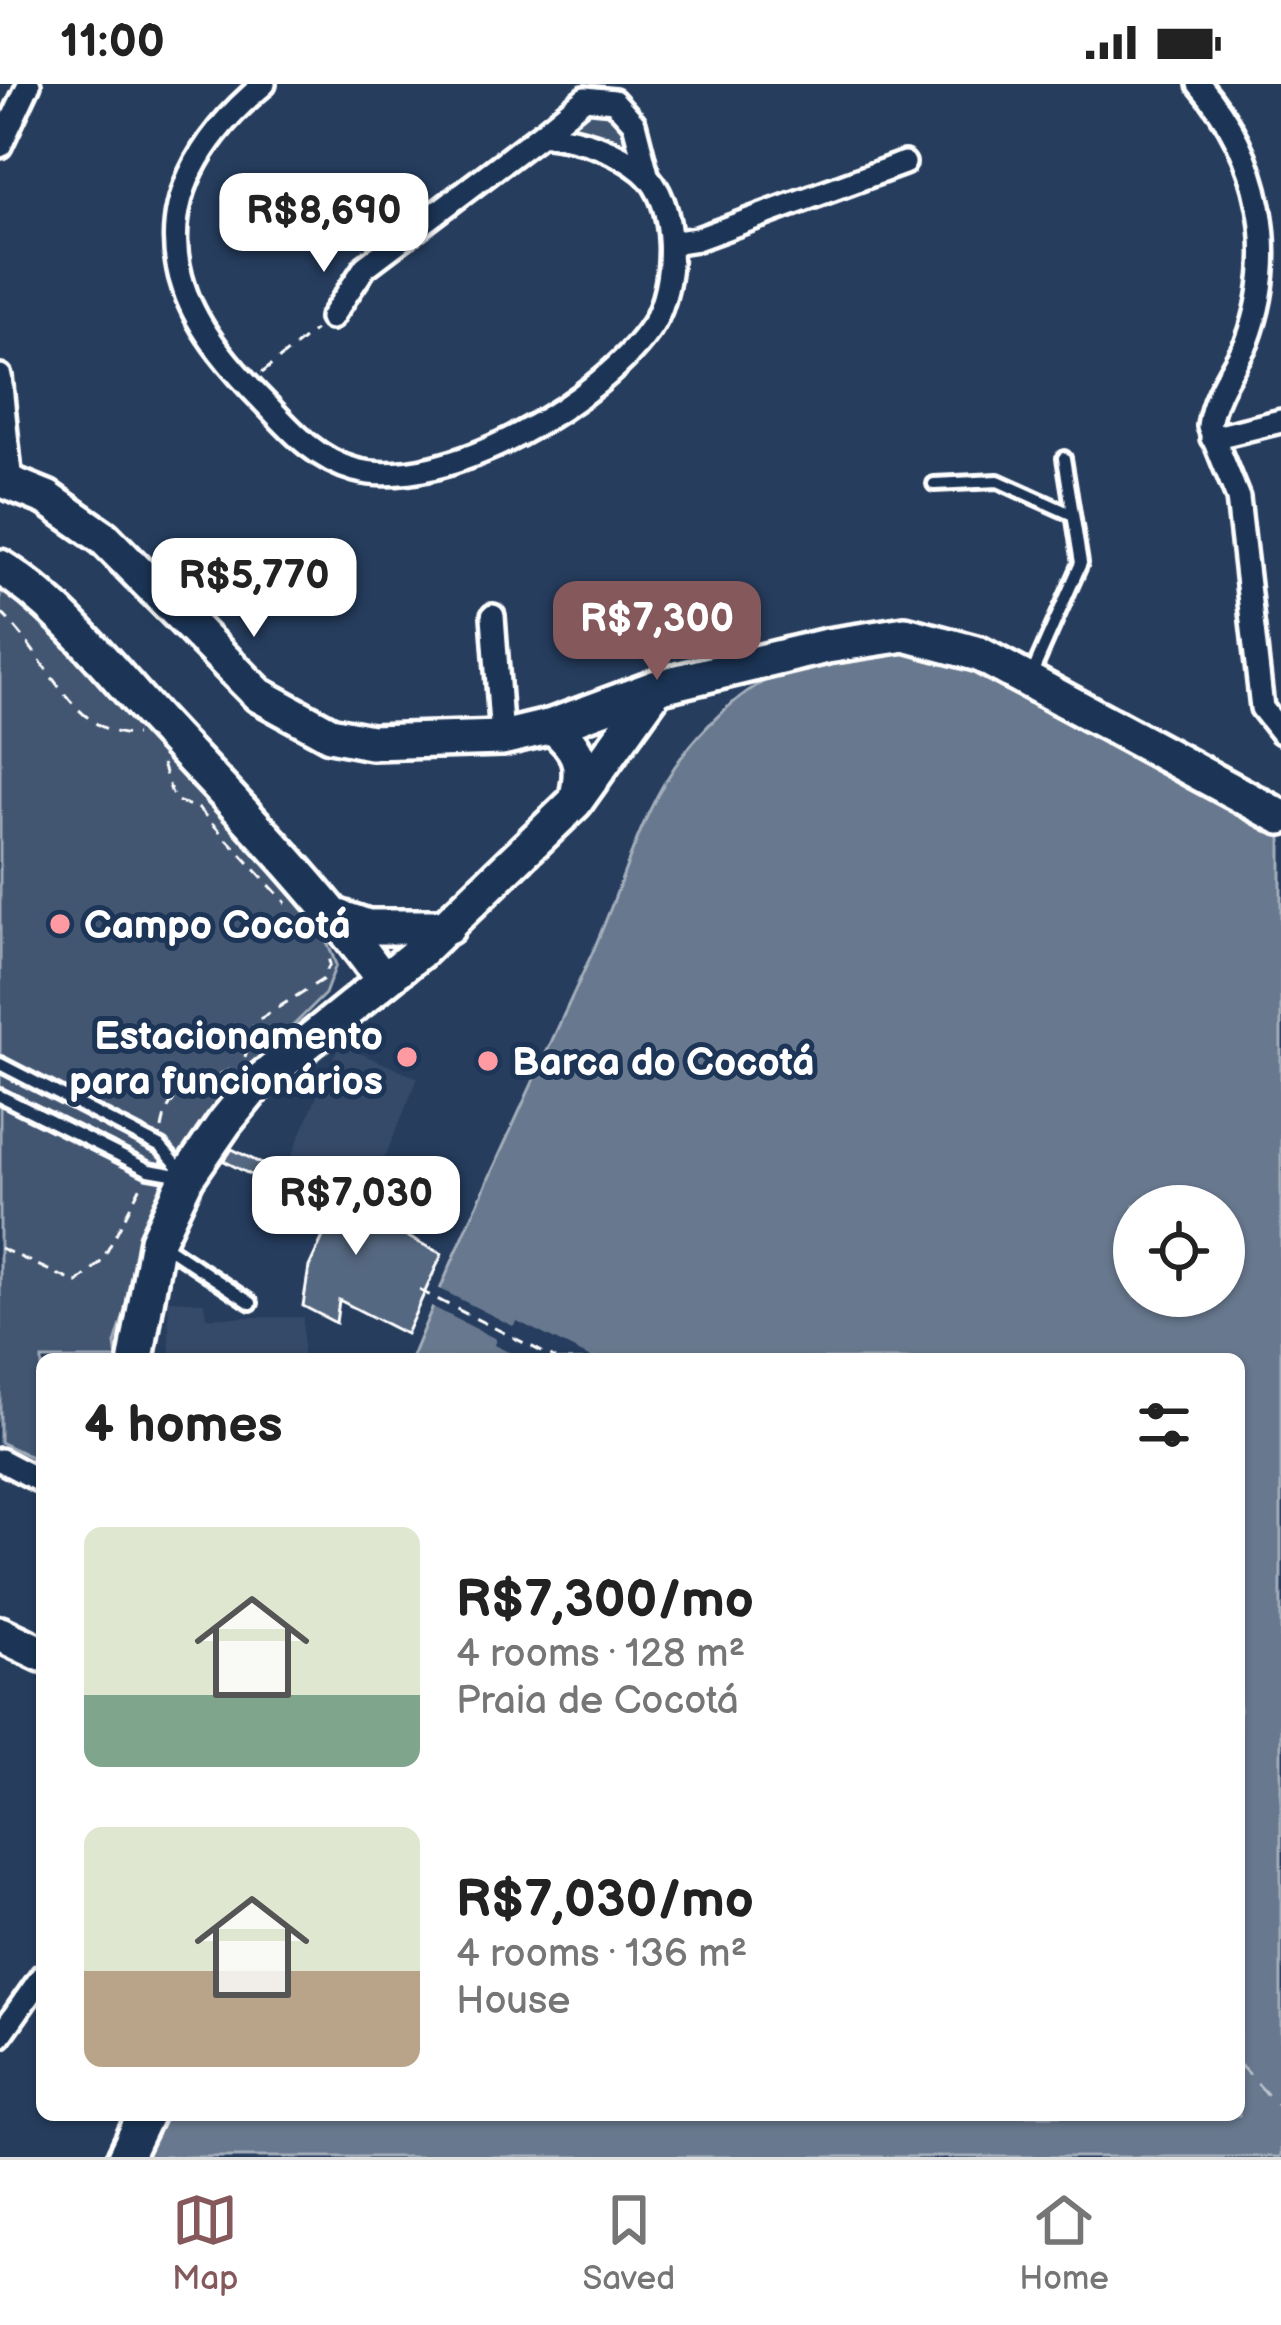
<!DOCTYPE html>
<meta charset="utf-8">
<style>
:root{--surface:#fff;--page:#f6f6f6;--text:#222;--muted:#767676;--line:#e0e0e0;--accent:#85585c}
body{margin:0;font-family:"Balsamiq Sans",sans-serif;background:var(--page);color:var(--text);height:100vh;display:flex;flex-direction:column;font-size:45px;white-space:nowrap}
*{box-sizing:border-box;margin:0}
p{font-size:39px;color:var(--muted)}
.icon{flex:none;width:66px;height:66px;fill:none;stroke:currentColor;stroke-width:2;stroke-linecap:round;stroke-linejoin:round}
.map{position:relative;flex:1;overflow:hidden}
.sheet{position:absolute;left:36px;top:1269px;width:1209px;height:768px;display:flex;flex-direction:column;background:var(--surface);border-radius:18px;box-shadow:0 3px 9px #0004}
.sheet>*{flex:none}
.buttons{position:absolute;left:1113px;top:1101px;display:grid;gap:24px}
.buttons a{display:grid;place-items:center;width:132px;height:132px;border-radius:50%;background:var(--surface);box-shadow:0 3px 9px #0004;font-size:60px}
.price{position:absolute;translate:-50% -102px;padding:0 27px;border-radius:24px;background:#fff;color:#222;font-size:39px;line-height:78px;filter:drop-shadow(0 3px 6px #0008)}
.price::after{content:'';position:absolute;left:50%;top:72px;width:36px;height:27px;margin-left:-18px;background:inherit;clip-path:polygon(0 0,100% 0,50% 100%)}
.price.selected{background:var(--accent);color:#fff}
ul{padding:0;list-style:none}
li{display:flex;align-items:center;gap:36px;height:300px;padding:0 48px}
li span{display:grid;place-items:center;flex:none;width:336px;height:240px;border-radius:18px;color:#555}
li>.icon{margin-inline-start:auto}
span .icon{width:144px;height:144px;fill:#fffc;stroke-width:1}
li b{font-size:51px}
h2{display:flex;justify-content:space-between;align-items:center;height:144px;padding:0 48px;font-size:51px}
.status{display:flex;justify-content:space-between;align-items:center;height:84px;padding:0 60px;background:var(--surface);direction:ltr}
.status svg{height:33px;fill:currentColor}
.menu{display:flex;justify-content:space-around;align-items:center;height:168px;border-top:3px solid var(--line);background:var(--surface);font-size:33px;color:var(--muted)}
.menu a{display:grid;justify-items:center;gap:6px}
.menu .selected{color:var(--accent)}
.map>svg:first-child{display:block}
.built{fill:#344a68}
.green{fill:#425672;stroke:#a0aab8;stroke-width:3}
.water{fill:#67788e;stroke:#a4aebb;stroke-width:3;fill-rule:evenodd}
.pier{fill:#263d5e}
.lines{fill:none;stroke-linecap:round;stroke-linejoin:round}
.ferry{stroke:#bbc2cc;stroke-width:3;stroke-dasharray:15 12;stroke-linecap:butt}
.building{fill:#556781;stroke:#fff;stroke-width:3}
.lane-casing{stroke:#fff;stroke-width:20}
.street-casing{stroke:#fff;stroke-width:30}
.secondary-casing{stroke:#fff;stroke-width:42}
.path{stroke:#fff;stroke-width:3;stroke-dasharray:12 9;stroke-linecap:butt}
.lane{stroke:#1d3557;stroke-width:10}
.street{stroke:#1d3557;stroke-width:21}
.secondary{stroke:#1d3557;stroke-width:33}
.poi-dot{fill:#ff9aa2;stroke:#1d3557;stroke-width:4.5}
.labels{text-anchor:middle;stroke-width:10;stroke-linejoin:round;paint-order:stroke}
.poi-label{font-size:39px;font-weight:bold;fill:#fff;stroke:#1d3557;text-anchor:start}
</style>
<div class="status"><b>11:00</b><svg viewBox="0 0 49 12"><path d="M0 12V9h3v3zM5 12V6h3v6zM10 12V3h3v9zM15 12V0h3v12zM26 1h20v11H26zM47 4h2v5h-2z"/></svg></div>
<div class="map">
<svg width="1281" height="2073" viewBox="0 0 1281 2073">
<rect width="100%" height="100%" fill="#263d5e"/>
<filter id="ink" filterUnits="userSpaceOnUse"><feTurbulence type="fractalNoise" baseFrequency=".00833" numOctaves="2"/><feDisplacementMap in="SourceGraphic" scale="24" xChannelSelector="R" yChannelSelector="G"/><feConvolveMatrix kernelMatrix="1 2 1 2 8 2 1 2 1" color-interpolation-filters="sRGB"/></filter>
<g filter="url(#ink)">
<path class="built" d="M339 960 418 994 368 1114 288 1080Z
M168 1216 204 1218 206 1233H303V1275H170Z"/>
<path class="green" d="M590 24 610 26 627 45 629 67 598 49 567 42Z
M0 501C80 567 146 642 215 719 259 768 315 818 336 881L325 910 230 1004 162 1106 115 1260 117 1275H42V1378L0 1358Z"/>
<path class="water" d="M904 563 939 567 1281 746V2073H146L167 2031H1239V1275H411C466 1140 528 1009 589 876 637 772 643 690 740 613 785 577 849 572 904 563ZM1134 1122H1224V1212H1134Z"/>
<path class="pier" d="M434 1202 513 1242 517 1237 593 1275H523L494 1261 496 1255 427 1220Z"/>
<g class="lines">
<path class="ferry" d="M1239 1980 1281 2025"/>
</g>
<path class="building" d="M232 1065 442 1170 406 1250 339 1216 336 1239 303 1222 309 1183 332 1133 224 1077Z"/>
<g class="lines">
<g class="lane-casing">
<path id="lane" d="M934 400 998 397 1073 431
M1035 583 1081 479 1064 374
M0 980 161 1063 185 1090
M0 1012 149 1086 183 1092
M164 1161 251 1219"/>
</g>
<g class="street-casing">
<path id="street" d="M264 0C201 52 156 121 184 204 198 248 236 290 268 322 293 349 318 376 355 386 445 410 605 315 653 240 676 202 680 118 642 87 613 63 577 54 541 50L365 183 331 234
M1199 0C1261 72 1281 168 1247 258 1233 285 1213 311 1209 342L1238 414 1262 624 1281 648
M541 50 585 14 614 17 634 39 647 90
M0 62 29 0
M671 159 697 155 904 79
M0 292 11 399
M1212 354 1281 337
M493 532 502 654
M0 1376 42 1398
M0 1952 42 1892"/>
</g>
<g class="secondary-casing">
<path id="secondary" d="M0 395 47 414 104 454 259 611 330 650 371 658 502 654 552 642 657 603 827 562 905 550 979 570 1281 733
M0 483C61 521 109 585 158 638 236 722 317 803 383 896
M552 642C581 665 585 681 576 717
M339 833 368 843H448
M136 1275 157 1156 187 1093 225 1038 256 1000 418 869 575 718 657 603
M0 1550 42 1570
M125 2073 145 2031"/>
</g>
<path class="path" d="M262 289 315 246
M0 528C43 564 70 652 136 651
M162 680 174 716 199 725 286 819
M245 973 255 938 322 896 330 880 326 867
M162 1045C169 1001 198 1000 230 986
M0 1164 77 1199 102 1177 143 1098
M419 1206 556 1275"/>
<use href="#lane" class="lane"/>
<use href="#street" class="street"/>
<use href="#secondary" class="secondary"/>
</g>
</g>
<g class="poi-dot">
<circle cx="60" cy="840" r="12"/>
<circle cx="407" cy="973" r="12"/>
<circle cx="488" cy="977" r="12"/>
</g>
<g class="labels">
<g class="poi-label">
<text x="84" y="854">Campo Cocotá</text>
<text x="383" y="965" text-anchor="end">Estacionamento<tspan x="383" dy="45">para funcionários</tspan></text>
<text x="512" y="991">Barca do Cocotá</text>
</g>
</g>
</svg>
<div class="buttons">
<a><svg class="icon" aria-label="locate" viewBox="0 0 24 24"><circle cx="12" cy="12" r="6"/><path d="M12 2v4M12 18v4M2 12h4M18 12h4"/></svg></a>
</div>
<b class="price" style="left:324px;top:191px">R$8,690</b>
<b class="price" style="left:254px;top:556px">R$5,770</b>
<b class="price selected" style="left:657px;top:599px">R$7,300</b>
<b class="price" style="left:356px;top:1174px">R$7,030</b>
<section class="sheet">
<h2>4 homes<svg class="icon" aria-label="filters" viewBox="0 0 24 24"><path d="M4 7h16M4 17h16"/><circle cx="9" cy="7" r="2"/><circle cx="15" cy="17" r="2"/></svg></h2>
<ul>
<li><span style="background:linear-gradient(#dfe7d0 70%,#7fa58c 0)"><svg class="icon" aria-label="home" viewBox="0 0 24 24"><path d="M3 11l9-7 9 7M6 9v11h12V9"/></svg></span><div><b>R$7,300/mo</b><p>4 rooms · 128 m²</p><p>Praia de Cocotá</p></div></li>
<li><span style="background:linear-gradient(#dfe7d0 60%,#b9a48a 0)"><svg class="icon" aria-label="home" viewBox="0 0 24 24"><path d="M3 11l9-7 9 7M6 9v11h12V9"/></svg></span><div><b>R$7,030/mo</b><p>4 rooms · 136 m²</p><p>House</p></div></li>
</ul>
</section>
</div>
<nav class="menu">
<a class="selected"><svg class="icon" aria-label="map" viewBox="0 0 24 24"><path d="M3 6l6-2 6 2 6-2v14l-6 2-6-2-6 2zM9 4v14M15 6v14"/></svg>Map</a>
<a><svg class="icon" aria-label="saved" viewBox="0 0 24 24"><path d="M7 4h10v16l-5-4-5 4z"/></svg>Saved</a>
<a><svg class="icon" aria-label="home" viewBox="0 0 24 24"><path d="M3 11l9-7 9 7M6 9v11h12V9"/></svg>Home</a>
</nav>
